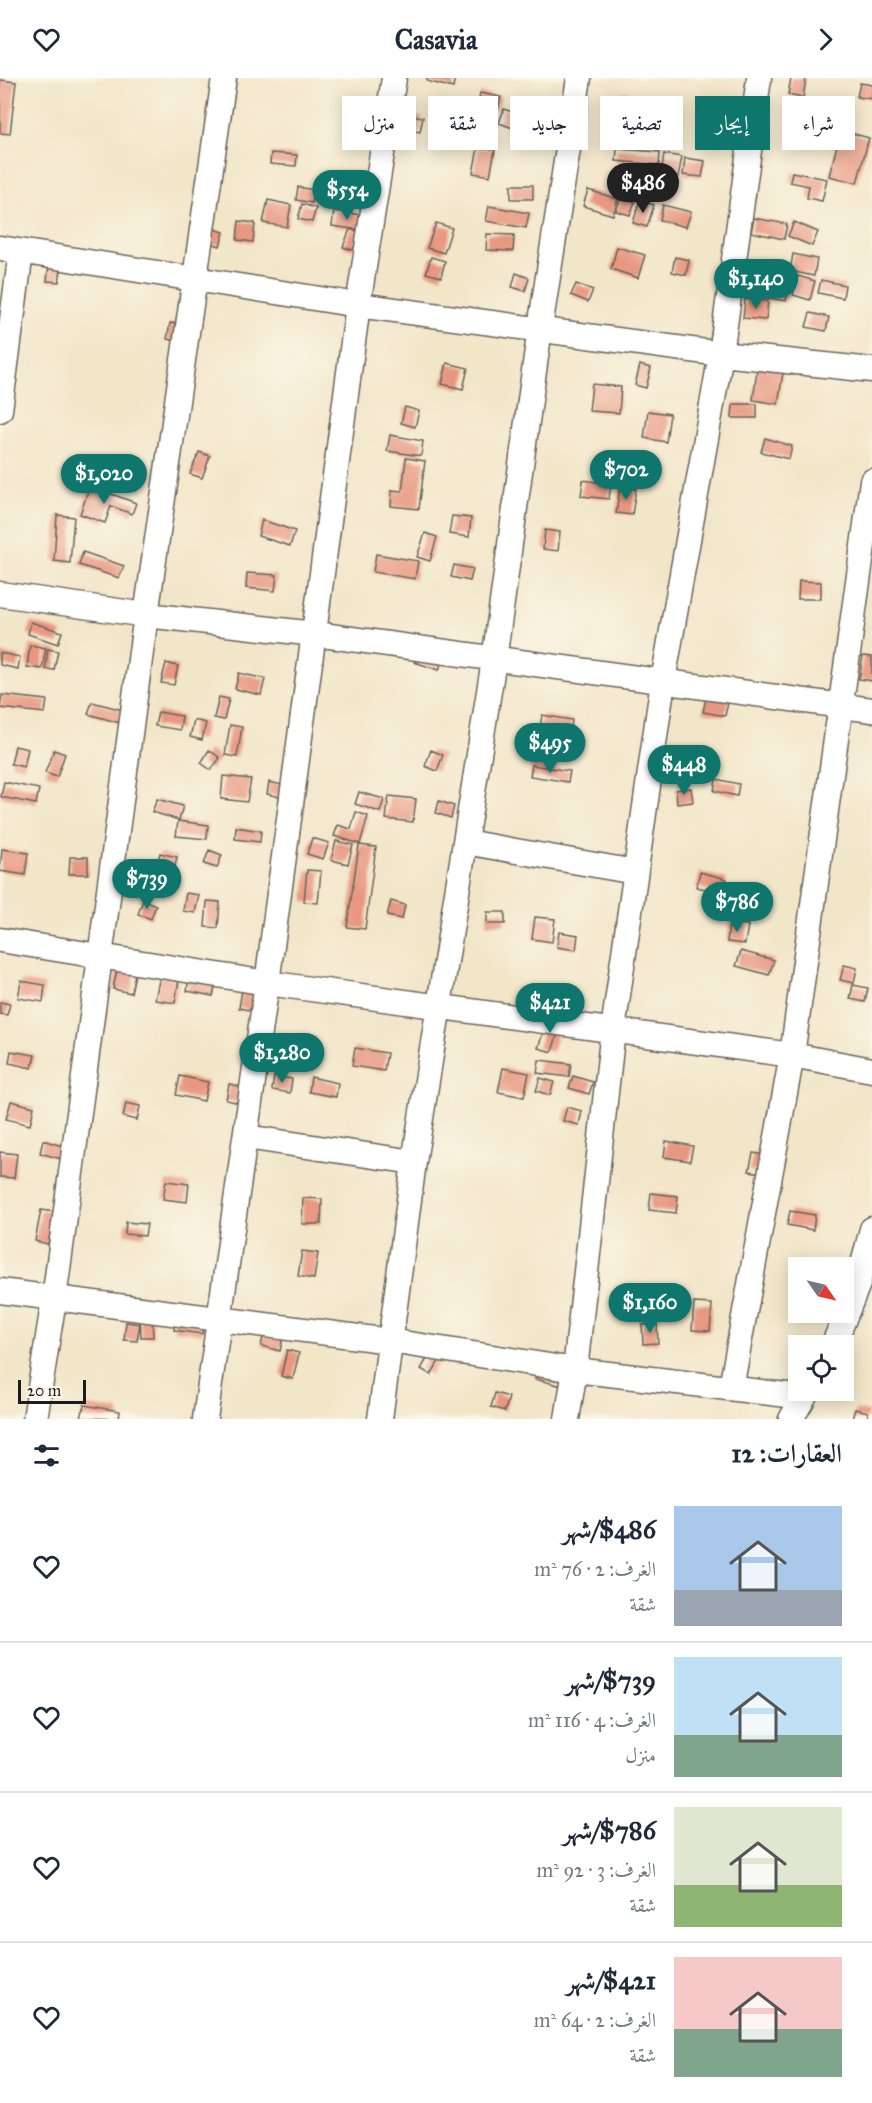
<!DOCTYPE html>
<html lang="ar">
<meta charset="utf-8">
<style>
:root{--surface:#fff;--page:#f2f2f3;--text:#1f2937;--muted:#747a83;--line:#e0e1e3;--accent:#0f766e}
body{margin:0;font-family:"IM FELL Great Primer",Amiri,serif;background:var(--page);color:var(--text);direction:rtl;height:100vh;display:flex;flex-direction:column;font-size:22px;white-space:nowrap}
*{box-sizing:border-box;margin:0}
p{font-size:20px;color:var(--muted)}
.icon{flex:none;width:33px;height:33px;fill:none;stroke:currentColor;stroke-width:2;stroke-linecap:round;stroke-linejoin:round}
.map{position:relative;height:1341px;overflow:hidden;direction:ltr}
.drawer{display:flex;flex-direction:column;background:var(--surface);flex:1}
.drawer>*{flex:none}
.hud{position:absolute;left:18px;top:18px;width:837px;height:54px;direction:rtl;display:flex;gap:12px}
.needle{width:39px;rotate:124deg}
.controls{position:absolute;left:788px;top:1179px;display:grid;gap:12px}
.controls a{display:grid;place-items:center;width:66px;height:66px;border-radius:0px;background:var(--surface);box-shadow:0 3px 15px #0003;font-size:30px}
.scale{position:absolute;left:18px;bottom:15px;width:68px;box-sizing:border-box;padding-left:6px;border:3px solid #1c1c1c;border-top:0;font-size:16px;line-height:21px;white-space:nowrap;color:#1c1c1c;-webkit-text-stroke:4px #fcf5e5;paint-order:stroke}
.price{position:absolute;translate:-50% -51px;padding:0 14px;border-radius:21px;background:var(--accent);color:#fff;font-size:20px;line-height:39px;filter:drop-shadow(0 2px 3px #0008)}
.price::after{content:'';position:absolute;left:50%;top:36px;width:18px;height:14px;margin-left:-9px;background:inherit;clip-path:polygon(0 0,100% 0,50% 100%)}
.price.current{background:#222;color:#fff}
ul{padding:0;list-style:none}
li{display:flex;align-items:center;gap:18px;height:150px;padding:0 30px}
li+li{border-top:2px solid var(--line)}
li span{display:grid;place-items:center;flex:none;width:168px;height:120px;border-radius:0px;color:#555}
li>.icon{margin-inline-start:auto}
span .icon{width:72px;height:72px;fill:#fffc;stroke-width:1}
li b{font-size:26px}
h2{display:flex;justify-content:space-between;align-items:center;height:72px;padding:0 30px;font-size:26px}
.tag{padding:0 21px;border-radius:0px;background:var(--surface);box-shadow:0 3px 15px #0003;font-size:21px;line-height:54px}
.tag.current{background:var(--accent);color:#fff}
header{display:flex;justify-content:space-between;align-items:center;height:78px;padding:0 30px;background:var(--surface);font-size:27px;font-weight:800}
.map>svg:first-child{display:block}
.building{fill:#e89780}
.lines{fill:none;stroke-linecap:round;stroke-linejoin:round}
.minor-casing{stroke:#676359;stroke-width:27}
.minor{stroke:#fff;stroke-width:24}
</style>
<header><svg class="icon" aria-label="forward" viewBox="0 0 24 24"><path d="M9 5l7 7-7 7"/></svg>Casavia<svg class="icon" aria-label="heart" viewBox="0 0 24 24"><path d="M12 20l-8-8c-3-5 5-10 8-4 3-6 11-1 8 4z"/></svg></header>
<div class="map">
<svg width="872" height="1341" viewBox="0 0 872 1341">
<rect width="100%" height="100%" fill="#fcf5e5"/>
<filter id="ink" filterUnits="userSpaceOnUse"><feTurbulence type="fractalNoise" baseFrequency=".0167" numOctaves="2"/><feDisplacementMap in="SourceGraphic" scale="12" xChannelSelector="R" yChannelSelector="G"/><feConvolveMatrix kernelMatrix="1 2 1 2 8 2 1 2 1" color-interpolation-filters="sRGB"/></filter>
<filter id="wash" filterUnits="userSpaceOnUse"><feTurbulence type="fractalNoise" baseFrequency=".008" numOctaves="4" result="noise"/><feDisplacementMap in="SourceGraphic" scale="24" xChannelSelector="R" yChannelSelector="G"/><feGaussianBlur stdDeviation="1.35" result="paint"/><feColorMatrix in="noise" values="0 0 0 0 0 0 0 0 0 0 0 0 0 0 0 0 0 1.4 0 .05"/><feComposite in="paint" operator="in"/></filter>
<g filter="url(#wash)">
<rect width="100%" height="100%" fill="#f2e6c9"/>
<g id="blocks">
<path class="building" d="M427 0H455L453 10 427 3Z
M791 0H806L803 20 788 17Z
M0 2 16 4 10 56 0 55Z
M860 5 872 7V21L857 19Z
M480 15 501 19 498 32 478 28Z
M622 17 666 26 663 43 618 33Z
M504 31 526 39 521 53 499 45Z
M411 37 423 39 420 54 409 52Z
M841 52 869 60 857 105 829 98Z
M478 70 495 72 490 98 473 95Z
M617 71 660 74 659 87 616 83Z
M271 75 297 77 296 88 270 86Z
M664 76 682 79 678 99 661 96Z
M685 80 705 83 702 99 683 97Z
M646 89 660 90 658 109 644 108Z
M792 94 827 101 822 123 807 120 809 108 790 104Z
M511 107H533V121H511Z
M298 109 314 112 312 125 296 122Z
M588 112 618 121 613 137 583 128Z
M621 119 635 124 630 137 616 133Z
M268 122 291 127 287 149 263 145Z
M640 122 654 127 647 149 633 145Z
M302 126 316 130 312 144 298 141Z
M663 127 691 134 686 149 660 142Z
M489 128 529 135 526 150 486 143Z
M334 133 362 137 360 152 332 148Z
M754 140 787 146 784 161 751 154Z
M239 143 255 145 253 164 237 162Z
M794 144 818 154 812 168 788 158Z
M436 145 452 150 444 175 427 170Z
M214 151 224 154 220 168 210 165Z
M350 151 359 154 353 172 343 169Z
M487 156 514 157 513 173 486 172Z
M617 169 645 177 638 200 611 191Z
M793 176 817 181 814 198 790 193Z
M50 177 63 179 59 204 47 203Z
M431 179 445 183 441 199 426 195Z
M675 179 689 182 686 197 672 194Z
M765 193 791 198 786 223 761 219Z
M516 195 529 200 525 213 512 209Z
M798 198 815 203 810 222 793 217Z
M821 202 845 207 843 220 818 215Z
M576 206 593 212 588 224 571 217Z
M745 221 768 223 766 242 743 240Z
M810 235 829 239 826 253 806 249Z
M170 245 184 247 181 264 167 261Z
M759 278 785 282 778 326 753 322Z
M447 285 468 290 463 311 442 306Z
M640 287 651 290 646 310 635 307Z
M592 306 621 309 619 335 589 333Z
M733 326H757V340H732Z
M405 329 419 333 415 349 401 345Z
M648 333 670 336 666 364 644 360Z
M390 357 423 363 421 378 387 373Z
M765 360 792 368 789 381 761 374Z
M199 374 210 378 202 400 190 396Z
M406 380 425 383 419 431 391 428 392 412 402 413Z
M102 384 124 392 119 404 97 395Z
M583 402 611 406 609 421 581 418Z
M90 408 136 425 132 436 111 428 105 445 80 436Z
M620 409 636 411 632 437 616 435Z
M57 437 74 439 70 485 54 483Z
M452 438 471 440 469 459 449 456Z
M262 442 295 453 290 468 258 458Z
M545 452 560 454 558 473 543 471Z
M425 455 437 459 430 483 417 479Z
M83 474 124 488 119 500 79 487Z
M376 476 418 483 415 501 373 494Z
M454 487 473 491 470 503 451 499Z
M247 495 277 497 275 513 246 510Z
M799 503 821 504V521H798Z
M31 544 62 554 58 566 28 556Z
M30 567 46 570 42 591 27 589Z
M420 567 445 575 439 592 414 584Z
M48 571 58 573 54 592 45 591Z
M0 575 20 579 18 591 0 587Z
M863 578 872 579V603L859 601Z
M166 585 178 588 174 607 161 605Z
M239 595 265 601 261 617 235 611Z
M708 611 730 616 725 638 703 634Z
M2 617 47 622 45 635 0 630Z
M219 619 229 621 224 642 214 640Z
M92 624 123 632 120 645 88 636Z
M158 634 182 638 180 652 155 648Z
M542 637 572 642 570 656 540 650Z
M194 642 206 645 202 662 190 659Z
M230 647 242 649 237 679 225 677Z
M15 668 28 671 24 689 11 686Z
M54 672 65 676 57 699 45 695Z
M209 672 220 680 211 692 201 685Z
M431 672 443 677 437 693 425 688Z
M532 687 570 693 568 704 530 698Z
M223 698 251 701 247 724 221 721Z
M716 701 739 706 737 718 714 713Z
M4 704 39 711 36 726 1 719Z
M269 704 287 708 284 720 267 716Z
M691 710 693 724 677 726 676 712Z
M359 714 384 721 380 734 355 726Z
M389 718 416 721 413 744 386 741Z
M157 721 183 728 179 742 152 734Z
M439 723 454 728 451 740 436 735Z
M356 734 368 738 360 766 334 758 338 747 351 751Z
M178 743 208 747 207 761 176 758Z
M236 749 261 753 260 764 235 761Z
M312 760 329 765 323 781 307 776Z
M336 763 353 767 348 786 331 782Z
M359 767 376 769 365 851 347 849Z
M2 771 28 775 25 797 0 793Z
M209 772 222 777 217 790 204 786Z
M160 775 177 779 174 792 157 788Z
M70 779H88V796H69Z
M307 792 321 793 318 825 304 824Z
M700 794 727 801 723 815 696 809Z
M186 815 199 817 195 835 183 833Z
M143 822 156 827 151 841 138 836Z
M207 823 220 824 218 850 205 849Z
M391 823 405 827 402 841 387 838Z
M487 834H505V846H487Z
M535 839 555 841 552 864 532 861Z
M729 845 748 847 745 866 727 864Z
M559 854 578 857 576 872 557 869Z
M741 873 774 882 769 897 736 888Z
M118 887 136 891 131 915 113 911Z
M844 887 857 890 854 905 840 902Z
M160 898 179 902 175 925 155 922Z
M189 899 216 904 213 918 187 913Z
M21 903 45 907 43 924 18 920Z
M243 906 257 908 253 933 239 930Z
M853 907 868 910 865 924 850 921Z
M0 924 10 926 7 937 0 936Z
M549 937 562 941 552 974 538 970Z
M355 970 387 975 384 993 352 988Z
M11 973 35 977 32 990 9 985Z
M539 982 571 986 569 999 537 995Z
M503 990 529 995 524 1019 498 1014Z
M180 998 208 1004 204 1023 176 1017Z
M274 998 292 1001 290 1015 272 1012Z
M573 998 593 1004 589 1016 569 1010Z
M311 999 338 1005 336 1019 309 1014Z
M540 1000 554 1004 550 1017 536 1013Z
M229 1006 243 1009 240 1025 226 1022Z
M11 1023 34 1029 30 1047 6 1041Z
M126 1025 140 1028 137 1042 123 1039Z
M567 1029 582 1033 579 1047 563 1043Z
M43 1062 68 1070 65 1082 40 1075Z
M666 1063 693 1068 690 1083 664 1079Z
M0 1074 17 1076 14 1100 0 1099Z
M753 1075 766 1077 763 1095 749 1093Z
M166 1103 189 1106 187 1124 163 1121Z
M651 1115 678 1118 676 1135 649 1132Z
M303 1120 322 1121 321 1146H302Z
M41 1132 55 1134 48 1166 35 1163Z
M790 1133 815 1137 813 1152 787 1147Z
M126 1144 147 1146 145 1158 125 1156Z
M302 1173 318 1175 314 1201 298 1198Z
M694 1225 712 1226 710 1253 692 1252Z
M176 1236 204 1241 202 1256 174 1252Z
M152 1238 153 1259H141L140 1239Z
M126 1244 140 1246 137 1263 124 1262Z
M657 1245 658 1265 643 1266 642 1247Z
M265 1250 284 1255 280 1273 261 1268Z
M287 1272 299 1275 293 1301 281 1298Z
M432 1272 442 1278 431 1297 421 1291Z
M540 1284 567 1292 562 1308 535 1301Z
M495 1315 509 1319 505 1333 491 1329Z
M84 1327 120 1333 119 1341 81 1340Z
M855 1331 868 1334 867 1341H852Z"/>
</g>
</g>
<g filter="url(#ink)">
<use href="#blocks" fill-opacity="0" stroke="#676359" stroke-width="1.5"/>
<g class="lines">
<g class="minor-casing">
<path id="minor" d="M0 170 358 227 721 276 872 292
M0 332 21 174
M0 516 146 537 315 556 872 632
M465 764 635 794
M0 862 267 905 792 977 872 992
M246 1059 414 1084
M0 1213 390 1263 575 1292 804 1319 807 1312
M833 1268 858 1206 872 1151
M731 1310 792 977 872 403
M35 1341 54 1221 146 537 224 0
M205 1341 267 905 358 227 394 0
M380 1341 414 1084 494 582 540 250 579 0
M567 1341 575 1292 613 952 663 603 721 276 759 0
M791 1341 804 1319"/>
</g>
<use href="#minor" class="minor"/>
</g>
</g>
</svg>
<div class="controls">
<a><svg class="needle" viewBox="-14 -14 28 28"><path d="M0-13l5 13h-10z" fill="#e53935"/><path d="M0 13l5-13h-10z" fill="#747a83"/></svg></a>
<a><svg class="icon" aria-label="locate" viewBox="0 0 24 24"><circle cx="12" cy="12" r="6"/><path d="M12 2v4M12 18v4M2 12h4M18 12h4"/></svg></a>
</div>
<div class="scale">20 m</div>
<b class="price current" style="left:643px;top:136px">$486</b>
<b class="price" style="left:347px;top:143px">$554</b>
<b class="price" style="left:756px;top:232px">$1,140</b>
<b class="price" style="left:626px;top:423px">$702</b>
<b class="price" style="left:104px;top:427px">$1,020</b>
<b class="price" style="left:550px;top:696px">$495</b>
<b class="price" style="left:684px;top:718px">$448</b>
<b class="price" style="left:147px;top:832px">$739</b>
<b class="price" style="left:737px;top:855px">$786</b>
<b class="price" style="left:550px;top:956px">$421</b>
<b class="price" style="left:282px;top:1006px">$1,280</b>
<b class="price" style="left:650px;top:1256px">$1,160</b>
<div class="hud">
<a class="tag">شراء</a>
<a class="tag current">إيجار</a>
<a class="tag">تصفية</a>
<a class="tag">جديد</a>
<a class="tag">شقة</a>
<a class="tag">منزل</a>
</div>
</div>
<section class="drawer">
<h2>العقارات: 12<svg class="icon" aria-label="filters" viewBox="0 0 24 24"><path d="M4 7h16M4 17h16"/><circle cx="9" cy="7" r="2"/><circle cx="15" cy="17" r="2"/></svg></h2>
<ul>
<li><span style="background:linear-gradient(#a9c7e8 70%,#9aa5b1 0)"><svg class="icon" aria-label="home" viewBox="0 0 24 24"><path d="M3 11l9-7 9 7M6 9v11h12V9"/></svg></span><div><b>$486/شهر</b><p>الغرف: 2 · 76 m²</p><p>شقة</p></div><svg class="icon" aria-label="heart" viewBox="0 0 24 24"><path d="M12 20l-8-8c-3-5 5-10 8-4 3-6 11-1 8 4z"/></svg></li>
<li><span style="background:linear-gradient(#bfe0f5 65%,#7fa58c 0)"><svg class="icon" aria-label="home" viewBox="0 0 24 24"><path d="M3 11l9-7 9 7M6 9v11h12V9"/></svg></span><div><b>$739/شهر</b><p>الغرف: 4 · 116 m²</p><p>منزل</p></div><svg class="icon" aria-label="heart" viewBox="0 0 24 24"><path d="M12 20l-8-8c-3-5 5-10 8-4 3-6 11-1 8 4z"/></svg></li>
<li><span style="background:linear-gradient(#dfe7d0 65%,#8fb573 0)"><svg class="icon" aria-label="home" viewBox="0 0 24 24"><path d="M3 11l9-7 9 7M6 9v11h12V9"/></svg></span><div><b>$786/شهر</b><p>الغرف: 3 · 92 m²</p><p>شقة</p></div><svg class="icon" aria-label="heart" viewBox="0 0 24 24"><path d="M12 20l-8-8c-3-5 5-10 8-4 3-6 11-1 8 4z"/></svg></li>
<li><span style="background:linear-gradient(#f6c9c9 60%,#7fa58c 0)"><svg class="icon" aria-label="home" viewBox="0 0 24 24"><path d="M3 11l9-7 9 7M6 9v11h12V9"/></svg></span><div><b>$421/شهر</b><p>الغرف: 2 · 64 m²</p><p>شقة</p></div><svg class="icon" aria-label="heart" viewBox="0 0 24 24"><path d="M12 20l-8-8c-3-5 5-10 8-4 3-6 11-1 8 4z"/></svg></li>
</ul>
</section>
